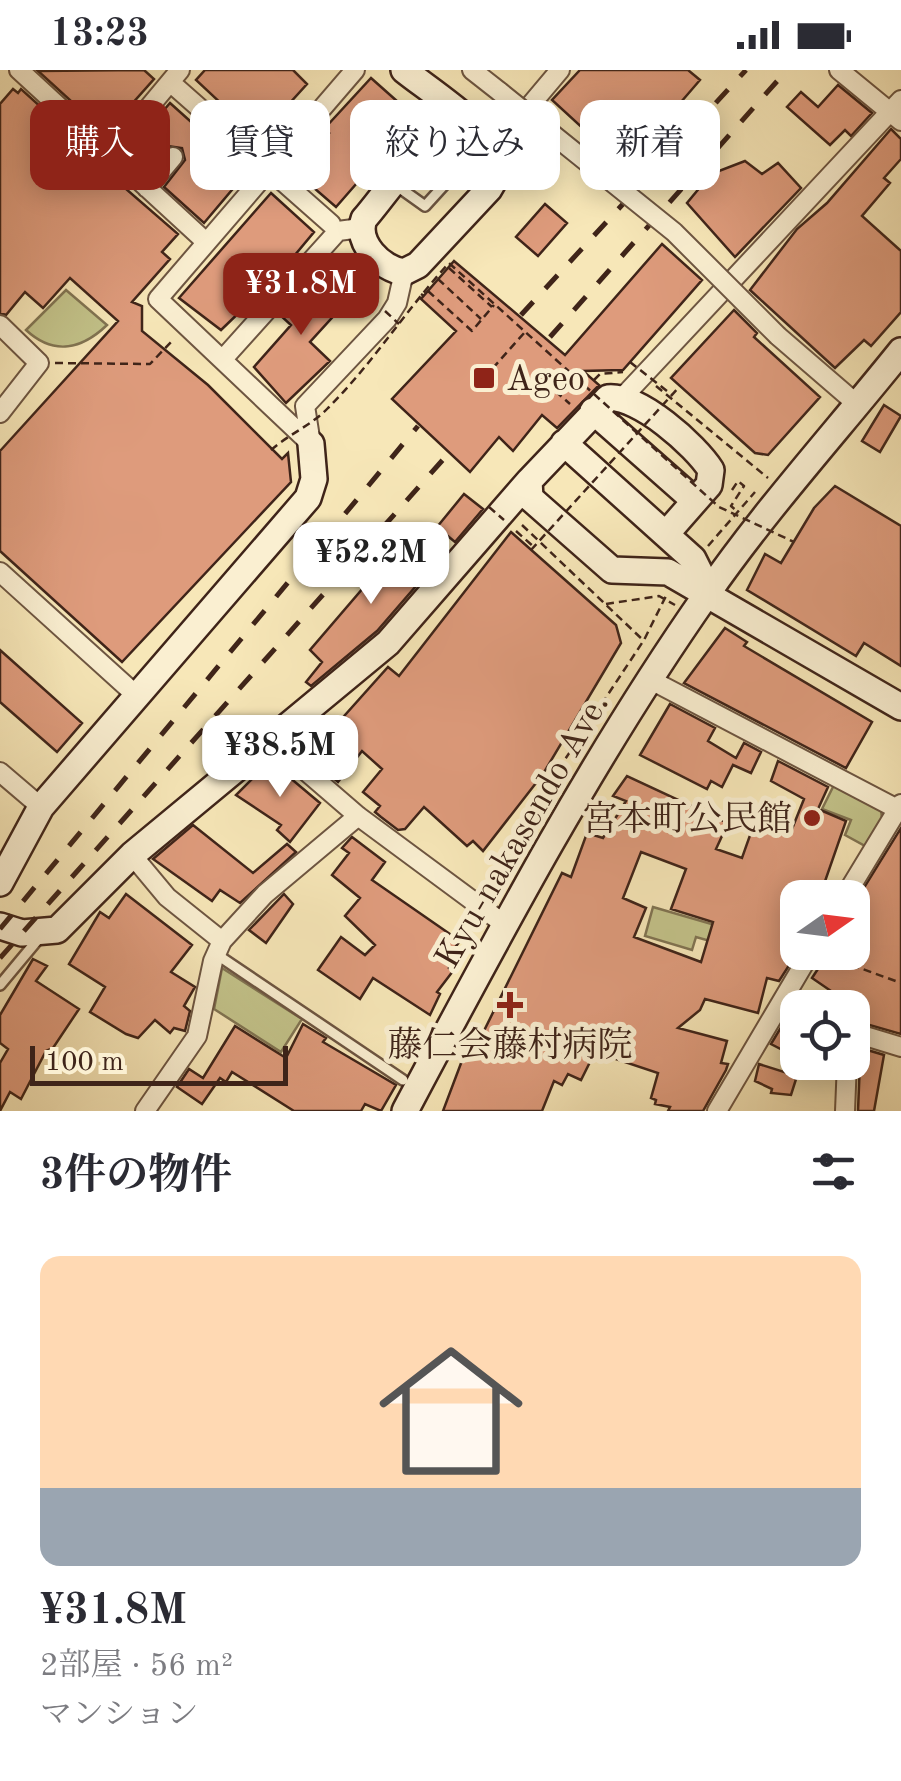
<!DOCTYPE html>
<html lang="ja">
<meta charset="utf-8">
<style>
:root{--surface:#fff;--page:#f2f2f3;--text:#2b2b33;--muted:#7c7c81;--accent:#8f2418}
body{margin:0;font-family:"Old Standard TT","Noto Serif JP",serif;background:var(--page);color:var(--text);height:100vh;display:flex;flex-direction:column;font-size:38px;white-space:nowrap}
*{box-sizing:border-box;margin:0}
p{font-size:32px;color:var(--muted)}
.icon{flex:none;width:55px;height:55px;fill:none;stroke:currentColor;stroke-width:2;stroke-linecap:round;stroke-linejoin:round}
.map{position:relative;height:1041px;overflow:hidden}
.sheet{display:flex;flex-direction:column;background:var(--surface);flex:1}
.sheet>*{flex:none}
.guide{position:absolute;left:30px;top:30px;width:842px;height:90px;display:flex;gap:20px}
.needle{width:65px;rotate:76deg}
.fabs{position:absolute;left:780px;top:810px;display:grid;gap:20px}
.fabs a{display:grid;place-items:center;width:90px;height:90px;border-radius:20px;background:var(--surface);box-shadow:0 5px 25px #0003;font-size:50px}
.scale{position:absolute;left:30px;bottom:25px;width:258px;box-sizing:border-box;padding-left:10px;border:5px solid #3f2419;border-top:0;font-size:28px;line-height:35px;white-space:nowrap;color:#3f2419;-webkit-text-stroke:8px #faefd1;paint-order:stroke}
.price{position:absolute;translate:-50% -85px;padding:0 22px;border-radius:20px;background:#fff;color:#222;font-size:32px;line-height:65px;filter:drop-shadow(0 2px 5px #0008)}
.price::after{content:'';position:absolute;left:50%;top:60px;width:30px;height:22px;margin-left:-15px;background:inherit;clip-path:polygon(0 0,100% 0,50% 100%)}
.price.current{background:var(--accent);color:#fff}
ul{padding:0;list-style:none}
li{display:grid;align-content:center;gap:20px;height:530px;padding:0 40px}
li span{display:grid;place-items:center;height:310px;border-radius:20px;color:#555}
li>.icon{margin-inline-start:auto}
span .icon{width:180px;height:180px;fill:#fffc;stroke-width:1}
li b{font-size:42px}
h2{display:flex;justify-content:space-between;align-items:center;height:120px;padding:0 40px;font-size:42px}
.pill{padding:0 35px;border-radius:20px;background:var(--surface);box-shadow:0 5px 25px #0003;font-size:35px;line-height:90px}
.pill.current{background:var(--accent);color:#fff}
.status{display:flex;justify-content:space-between;align-items:center;height:70px;padding:0 50px;background:var(--surface);direction:ltr}
.status svg{height:28px;fill:currentColor}
.map>svg:first-child{display:block}
.green{fill:#c3c38a;stroke:#817452;stroke-width:2.5}
.building{fill:#de9b7c;stroke:#3f2419;stroke-width:2.5;fill-rule:evenodd}
.lines{fill:none;stroke-linecap:round;stroke-linejoin:round}
.lane-casing{stroke:#6d5541;stroke-width:14}
.street-casing{stroke:#6d5541;stroke-width:22}
.secondary-casing{stroke:#3f2419;stroke-width:30}
.path{stroke:#3f2419;stroke-width:2.5;stroke-dasharray:8 5;stroke-linecap:butt}
.lane{stroke:#faefd1;stroke-width:9}
.street{stroke:#faefd1;stroke-width:18}
.secondary{stroke:#faefd1;stroke-width:25}
.rail{stroke:#3f2419;stroke-width:5;stroke-dasharray:18 18;stroke-linecap:butt}
.street-bridge-casing{stroke:#6d5541;stroke-width:22;stroke-linecap:butt}
.path-bridge{stroke:#3f2419;stroke-width:2.5;stroke-dasharray:8 5;stroke-linecap:butt}
.street-bridge{stroke:#faefd1;stroke-width:18}
.poi-dot{fill:#8f2418;stroke:#faefd1;stroke-width:4}
.labels{text-anchor:middle;stroke-width:10;stroke-linejoin:round;paint-order:stroke}
.poi-label{font-size:35px;fill:#3f2419;stroke:#faefd1;text-anchor:start}
.street-label{font-size:35px;fill:#3f2419;stroke:#faefd1}
</style>
<div class="status"><b>13:23</b><svg viewBox="0 0 49 12"><path d="M0 12V9h3v3zM5 12V6h3v6zM10 12V3h3v9zM15 12V0h3v12zM26 1h20v11H26zM47 4h2v5h-2z"/></svg></div>
<div class="map">
<svg width="901" height="1041" viewBox="0 0 901 1041">
<rect width="100%" height="100%" fill="#f7e7b8"/>
<filter id="stains"><feTurbulence type="fractalNoise" baseFrequency=".002" numOctaves="4"/><feColorMatrix values="0 0 0 0 .2 0 0 0 0 .09 0 0 0 0 .02 0 0 0 .5 -.17"/></filter>
<radialGradient id="worn" r=".72"><stop offset=".6" stop-color="#630" stop-opacity="0"/><stop offset="1" stop-color="#630" stop-opacity=".3"/></radialGradient>
<path class="green" d="M66 220 107 255C82 279 54 286 26 260Z
M834 715 881 738 882 750 867 777 845 765 851 750 822 739Z
M653 837 715 855 710 871 696 867 692 880 645 866Z
M222 898 302 949 281 982 214 939Z"/>
<path class="building" d="M144 0 154 9 106 63 38 1Z
M205 0H293L307 14 258 68 196 10Z
M580 0H688L700 10 625 97 552 30Z
M371 8 398 32 405 58 336 137 292 99 329 63 324 59Z
M838 15 872 43 851 66 845 60 830 75 787 37 801 22 818 37Z
M13 19 18 23 21 19 84 76 80 79 178 164 162 182 170 189 132 232 142 236V261L208 315 282 389 288 383 291 412 122 592 0 481V381L118 251 70 208 43 238 25 222 6 245 0 243V34Z
M170 33 247 102 204 153 164 117 185 90 182 78 168 76 146 100 127 83Z
M891 59 901 69V89L884 108 890 113 862 146 901 181V242L871 276 864 270 835 298 750 220 797 159 827 133Z
M745 91 762 104 778 93 801 118 735 187 687 133 711 104Z
M271 123 314 162 280 203 221 260 179 228Z
M545 134 567 153 538 186 516 167Z
M662 174 702 210 623 300 583 301 599 315 557 358 542 345 513 381 499 367 470 402 392 329 456 261 421 229 454 191 565 285Z
M319 201 349 229 310 272 330 291 286 333 254 297 291 255 280 245Z
M734 240 757 263 754 267 820 327 768 385 755 383 671 308Z
M884 335 901 346 880 382 862 371Z
M835 416 901 456V596L864 573 856 586 747 520 765 484 781 493 814 438Z
M464 424 483 439 455 472 437 457Z
M511 462 616 555 621 573 543 704 483 781 473 771 467 776 424 737 405 759 398 760 381 747 375 742 380 736 363 722 382 699 362 681 338 712 303 682 322 659 328 664 388 597 399 606Z
M406 468 435 494 377 561 311 616 306 612 322 592 310 580Z
M725 558 747 572 744 576 872 652 846 698 684 613Z
M0 580 82 653 57 682 0 632Z
M670 634 715 658 708 671 736 688 744 673 761 682 751 703 733 695 722 717 711 711 707 719 640 685Z
M270 691 320 733 290 772 277 760 281 755 236 725Z
M778 691 828 717 818 739 846 751 823 817 834 821 832 828H798V863L788 897 779 911 767 908 758 943 705 929 700 940 678 958 727 971 721 993 728 994 726 1000 703 1041H668L670 1037 655 1034 656 1030 651 1028 658 1003 595 982 581 1010 568 1004 562 1015 554 1011 542 1041H443L466 980 473 983 562 803 571 807 587 763 603 768 626 731 613 726 627 706 728 753 716 779 742 788 754 754 790 764 804 729 771 711ZM641 782 686 799 671 839 713 852 701 892 634 867 646 838 623 828Z
M193 755 253 803 287 774 296 782 240 833 220 820 212 831 153 789Z
M901 758V964L852 950 847 932 812 908 829 882H852V837Z
M352 767 385 792 372 810 460 871 453 880 458 884 449 898 453 901 437 922 440 924 430 945 373 908 360 929 318 900 341 867 365 885 375 875 345 846 360 828 332 805 349 783 342 778Z
M126 824 192 875 171 902 195 917 184 936 190 941 185 961 174 958 170 963 155 950 138 968 126 964 90 942 105 917 69 894 100 842 109 848Z
M284 824 293 834 266 873 249 860Z
M33 889 47 896 36 911 79 939 53 978 46 981 21 1029 10 1022 0 1041V993L8 979 0 973V945Z
M792 939 798 942V988L771 974Z
M303 954 326 968 323 972 396 1015 381 1041 365 1034 361 1041H294L232 1002 226 1012 220 1008 202 1034 177 1017 189 999 203 1008 235 956 286 988Z
M854 976 884 985 874 1041H858L860 992Z
M759 994 797 1006 791 1025 771 1023 772 1019 755 1011Z"/>
<g class="lines">
<g class="lane-casing">
<path id="lane" d="M397 116 425 136 485 70
M216 884 403 1010
M0 915 40 867"/>
</g>
<g class="street-casing">
<path id="street" d="M19 0 206 172
M472 0 500 22
M839 0 901 51
M170 12 331 154
M496 76 560 0
M110 84 180 0
M147 118 173 87
M0 255 39 293 0 343
M778 266 858 335
M223 289 338 161 361 158
M623 327 901 30
M311 374 158 229 355 0
M311 374 305 336 387 249 397 233 404 202
M0 502 137 626
M649 609 901 741
M271 671 358 746 504 854
M0 702 41 737
M132 785 167 827 222 871
M844 828 901 734
M852 962 901 977
M145 1041 197 966 213 891 222 871 265 824 358 746
M717 1041 811 882
M845 1041 847 992"/>
</g>
<g class="secondary-casing">
<path id="secondary" d="M404 0C430 21 498 64 503 95L489 119 418 195 404 202C381 199 355 172 364 149 389 121 435 46 474 57
M593 341 695 431
M564 373 693 489 709 521
M666 464 709 415 711 400C695 375 639 325 608 328L529 411 530 428 612 500 668 502 901 637
M0 813 41 737 308 428 314 409 311 374
M0 856 22 863 57 860 132 785 388 573 529 411
M405 1041C499 864 592 688 707 524 766 439 836 362 901 281"/>
</g>
<path class="path" d="M449 198 492 237
M362 208 356 215 377 233
M438 209 481 249
M428 221 472 261 494 235
M421 224 424 226
M55 293 150 294 172 271
M568 302 553 319 570 334
M484 308 525 262
M594 310 600 304 623 302
M656 316 768 408
M732 420 738 411 744 416 731 436 738 442
M522 455 643 570
M516 461 534 477
M708 476 755 422
M606 534 659 526 675 535
M493 826 546 718 644 570 666 526
M827 886 901 913"/>
<use href="#lane" class="lane"/>
<use href="#street" class="street"/>
<use href="#secondary" class="secondary"/>
<path class="rail" d="M521 245 746 0
M550 267 787 0
M0 859 418 356
M0 888 448 384"/>
<g class="street-bridge-casing">
<path id="street-bridge" d="M500 22 674 162 778 266"/>
</g>
<path class="path-bridge" d="M385 241 399 254
M630 292 672 325
M271 380C289 364 312 355 328 338 373 293 406 240 449 193L719 437 794 472
M489 437 504 450
M531 480 680 316"/>
<use href="#street-bridge" class="street-bridge"/>
</g>
<g class="poi-dot">
<rect x="472" y="296" width="24" height="24" rx="5"/>
<circle cx="812" cy="748" r="10"/>
<path d="M505 920h10v10h10v10h-10v10h-10v-10h-10v-10h10z"/>
</g>
<g class="labels">
<g class="poi-label">
<text x="506" y="320">Ageo</text>
<text x="792" y="760" text-anchor="end">宮本町公民館</text>
<text x="510" y="986" text-anchor="middle">藤仁会藤村病院</text>
</g>
<g class="street-label">
<text transform="translate(521 760) rotate(-60)" y="12">Kyu-nakasendo Ave.</text>
</g>
</g>
<rect width="100%" height="100%" filter="url(#stains)"/>
<rect width="100%" height="100%" fill="url(#worn)"/>
</svg>
<div class="fabs">
<a><svg class="needle" viewBox="-14 -14 28 28"><path d="M0-13l5 13h-10z" fill="#e53935"/><path d="M0 13l5-13h-10z" fill="#7c7c81"/></svg></a>
<a><svg class="icon" aria-label="locate" viewBox="0 0 24 24"><circle cx="12" cy="12" r="6"/><path d="M12 2v4M12 18v4M2 12h4M18 12h4"/></svg></a>
</div>
<div class="scale">100 m</div>
<b class="price current" style="left:301px;top:268px">¥31.8M</b>
<b class="price" style="left:371px;top:537px">¥52.2M</b>
<b class="price" style="left:280px;top:730px">¥38.5M</b>
<div class="guide">
<a class="pill current">購入</a>
<a class="pill">賃貸</a>
<a class="pill">絞り込み</a>
<a class="pill">新着</a>
</div>
</div>
<section class="sheet">
<h2>3件の物件<svg class="icon" aria-label="filters" viewBox="0 0 24 24"><path d="M4 7h16M4 17h16"/><circle cx="9" cy="7" r="2"/><circle cx="15" cy="17" r="2"/></svg></h2>
<ul>
<li><span style="background:linear-gradient(#ffd9b3 75%,#9aa5b1 0)"><svg class="icon" aria-label="home" viewBox="0 0 24 24"><path d="M3 11l9-7 9 7M6 9v11h12V9"/></svg></span><div><b>¥31.8M</b><p>2部屋 · 56 m²</p><p>マンション</p></div></li>
</ul>
</section>
